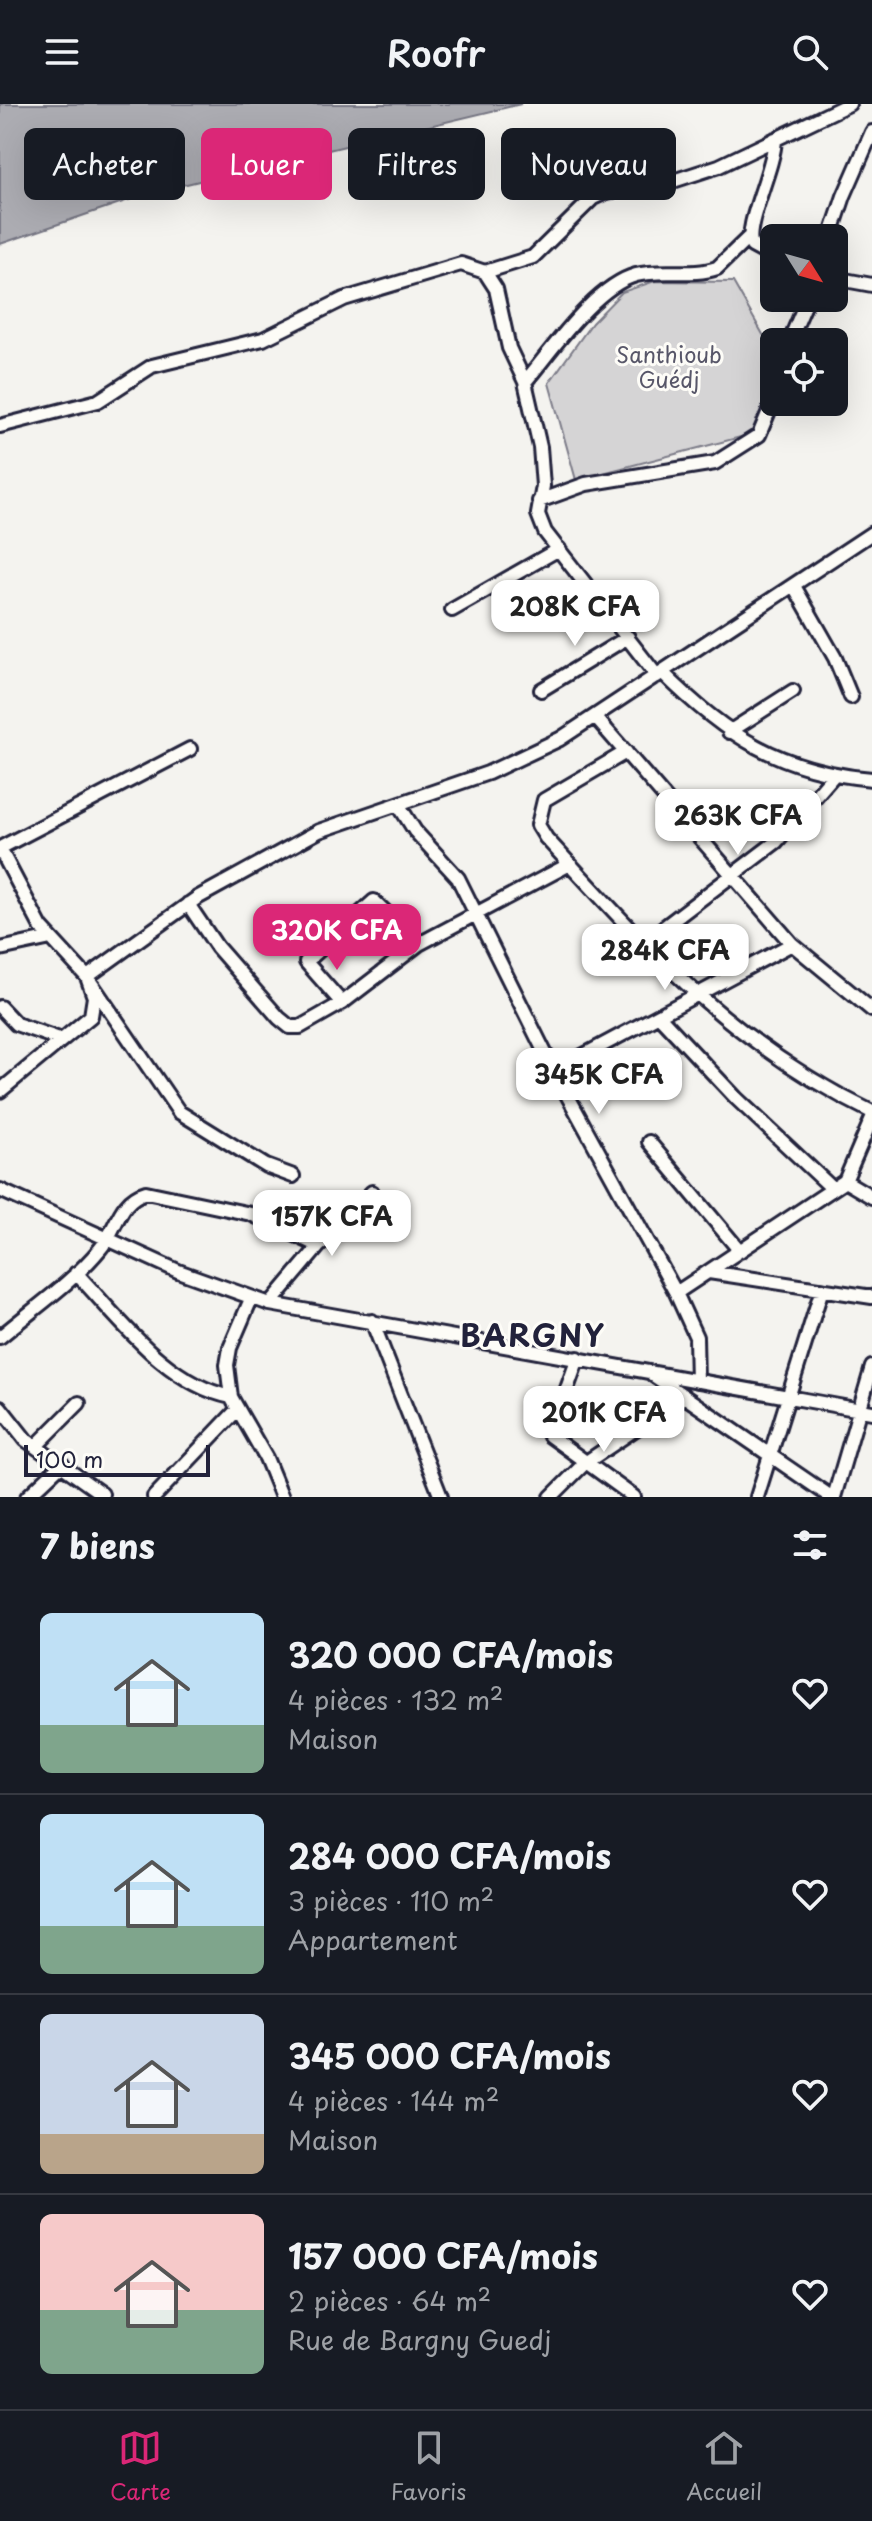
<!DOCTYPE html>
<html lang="fr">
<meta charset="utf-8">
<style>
:root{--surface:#171b24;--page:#242831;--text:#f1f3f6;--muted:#9ea1a6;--line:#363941;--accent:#db2777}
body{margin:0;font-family:"Playpen Sans",sans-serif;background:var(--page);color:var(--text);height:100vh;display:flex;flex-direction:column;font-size:30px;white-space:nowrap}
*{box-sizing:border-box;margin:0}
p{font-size:26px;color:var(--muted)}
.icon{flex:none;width:44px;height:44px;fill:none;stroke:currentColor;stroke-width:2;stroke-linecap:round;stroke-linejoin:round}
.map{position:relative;height:1393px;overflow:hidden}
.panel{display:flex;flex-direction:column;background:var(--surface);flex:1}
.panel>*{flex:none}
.hud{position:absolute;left:24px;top:24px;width:824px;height:72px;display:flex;gap:16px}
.needle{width:52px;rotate:127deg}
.controls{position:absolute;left:760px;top:120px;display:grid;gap:16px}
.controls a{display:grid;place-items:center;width:88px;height:88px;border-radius:12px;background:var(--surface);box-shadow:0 8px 32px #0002;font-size:40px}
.scale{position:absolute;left:24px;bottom:20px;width:186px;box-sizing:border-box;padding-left:8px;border:4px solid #22223b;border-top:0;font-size:22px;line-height:28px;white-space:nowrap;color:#22223b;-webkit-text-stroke:6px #fdfcf7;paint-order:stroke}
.price{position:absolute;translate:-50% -68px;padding:0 18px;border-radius:16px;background:#fff;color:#222;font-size:26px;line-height:52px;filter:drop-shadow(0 2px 4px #0008)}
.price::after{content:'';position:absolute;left:50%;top:48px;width:24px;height:18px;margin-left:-12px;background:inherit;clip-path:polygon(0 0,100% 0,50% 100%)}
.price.current{background:var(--accent);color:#fff}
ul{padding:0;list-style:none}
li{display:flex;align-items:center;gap:24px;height:200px;padding:0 40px}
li+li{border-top:2px solid var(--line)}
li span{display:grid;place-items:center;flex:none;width:224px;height:160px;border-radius:12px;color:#555}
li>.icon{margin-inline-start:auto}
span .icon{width:96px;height:96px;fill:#fffc;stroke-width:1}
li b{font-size:34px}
h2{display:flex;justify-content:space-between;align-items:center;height:96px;padding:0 40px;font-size:34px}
.chip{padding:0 28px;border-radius:12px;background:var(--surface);box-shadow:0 8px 32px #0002;font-size:28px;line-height:72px}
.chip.current{background:var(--accent);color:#fff}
header{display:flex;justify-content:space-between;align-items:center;height:104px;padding:0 40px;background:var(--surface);font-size:36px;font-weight:600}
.dock{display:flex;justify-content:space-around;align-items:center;height:112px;border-top:2px solid var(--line);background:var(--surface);font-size:22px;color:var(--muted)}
.dock a{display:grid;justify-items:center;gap:4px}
.dock .current{color:var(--accent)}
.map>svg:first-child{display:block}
.green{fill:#d5d4d5;stroke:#7c7b88;stroke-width:2}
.water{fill:#acacb2;stroke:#757582;stroke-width:2}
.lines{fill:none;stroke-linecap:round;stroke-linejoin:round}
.minor-casing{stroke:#22223b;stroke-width:18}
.minor{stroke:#fdfcf7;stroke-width:12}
.labels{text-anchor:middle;stroke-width:6;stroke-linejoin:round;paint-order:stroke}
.park-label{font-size:22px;fill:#585769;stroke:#fdfcf7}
.district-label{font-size:30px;font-weight:bold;letter-spacing:2px;fill:#22223b;stroke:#fdfcf7}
</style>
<header><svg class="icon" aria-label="menu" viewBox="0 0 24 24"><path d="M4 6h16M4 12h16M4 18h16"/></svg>Roofr<svg class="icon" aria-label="search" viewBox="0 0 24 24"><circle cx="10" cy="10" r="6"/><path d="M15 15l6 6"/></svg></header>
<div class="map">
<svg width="872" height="1393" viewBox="0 0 872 1393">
<rect width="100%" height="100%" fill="#f4f3ef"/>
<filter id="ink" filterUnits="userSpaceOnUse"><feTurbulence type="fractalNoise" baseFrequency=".0125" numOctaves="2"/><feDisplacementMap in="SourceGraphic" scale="16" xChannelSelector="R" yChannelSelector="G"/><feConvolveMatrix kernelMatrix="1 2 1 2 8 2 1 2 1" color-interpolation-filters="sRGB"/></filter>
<g filter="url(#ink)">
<path class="green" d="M655 177 733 178 769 241 760 328 576 376 549 279 592 219 622 188Z"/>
<path class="water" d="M0 0H521L149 89 0 140Z"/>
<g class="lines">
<g class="minor-casing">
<path id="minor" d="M830 134 844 92 872 28
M774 154 752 142C743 123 774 66 775 35
M485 168 533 153 593 94 606 88 670 78 719 62 849 0
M834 174 872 181
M789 238 808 194
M525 278C552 246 595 182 636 171 662 164 692 173 717 164L748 134
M0 322 98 297 152 262 263 235 344 195 461 160 485 168 496 185 509 244 525 278 540 343 543 382 538 410 545 428 657 572
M539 397 586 380 715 359 759 331 774 295
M794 482 835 554 851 593
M452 506 559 445
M662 568C726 632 780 667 872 675
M541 586 628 533
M596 614 792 840 872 906
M729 628 793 587
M626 648 544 696 538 721 546 734C650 847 730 939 872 1008
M398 700 415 727 458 774 554 967 676 1189 696 1233 697 1277
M0 744 190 645
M0 745 41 823 87 873 179 1008 266 1062 293 1072
M188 800 217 843 279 914 290 923H300L342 899 419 840 570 760
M642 840 776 738 833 672
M0 845 51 834
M342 899 306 858 374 797 419 840
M0 903 16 920 62 936
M660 913 736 994 833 1085
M554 967 792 840
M0 987 91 912 94 893 87 873 197 794 319 727 488 669 560 635 872 429
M649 1038 740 1147
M845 1077 872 1093
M0 1086 178 1167 270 1200 872 1308
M709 1168 872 1193
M76 1169C121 1216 165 1279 231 1293
M676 1189 845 1077 872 1014
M251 1195 230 1244 227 1261 231 1293 266 1354 282 1393
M270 1200 319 1142 372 1088
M372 1217 441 1393
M0 1233C33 1205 72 1179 100 1145 117 1126 118 1096 146 1088L251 1110 319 1142
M578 1254 550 1332 634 1393
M653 1271 831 1393
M0 1303 26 1336 102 1390
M36 1342 79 1299
M27 1393 62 1360
M154 1393 237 1306
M551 1393 585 1359 683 1293
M757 1393 822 1185
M834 1393 872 1263"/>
</g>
<use href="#minor" class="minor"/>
</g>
</g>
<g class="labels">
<g class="park-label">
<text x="669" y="259">Santhioub<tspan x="669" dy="25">Guédj</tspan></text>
</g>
<g class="district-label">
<text x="533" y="1243">BARGNY</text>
</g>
</g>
</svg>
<div class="controls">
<a><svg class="needle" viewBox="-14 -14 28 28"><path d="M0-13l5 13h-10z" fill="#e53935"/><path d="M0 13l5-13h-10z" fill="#9ea1a6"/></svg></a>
<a><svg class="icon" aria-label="locate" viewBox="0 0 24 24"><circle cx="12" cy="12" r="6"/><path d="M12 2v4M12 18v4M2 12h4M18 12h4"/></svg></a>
</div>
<div class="scale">100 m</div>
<b class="price" style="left:575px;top:544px">208K CFA</b>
<b class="price" style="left:738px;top:753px">263K CFA</b>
<b class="price current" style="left:337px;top:868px">320K CFA</b>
<b class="price" style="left:665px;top:888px">284K CFA</b>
<b class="price" style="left:599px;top:1012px">345K CFA</b>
<b class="price" style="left:332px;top:1154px">157K CFA</b>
<b class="price" style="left:604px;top:1350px">201K CFA</b>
<div class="hud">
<a class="chip">Acheter</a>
<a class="chip current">Louer</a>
<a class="chip">Filtres</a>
<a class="chip">Nouveau</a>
</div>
</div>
<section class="panel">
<h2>7 biens<svg class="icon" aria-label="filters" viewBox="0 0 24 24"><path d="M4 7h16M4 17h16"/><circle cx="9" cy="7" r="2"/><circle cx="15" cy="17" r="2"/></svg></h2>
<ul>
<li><span style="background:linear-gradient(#bfe0f5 70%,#7fa58c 0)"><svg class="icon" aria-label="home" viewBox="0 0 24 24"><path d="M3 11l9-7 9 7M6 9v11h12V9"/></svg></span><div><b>320 000 CFA/mois</b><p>4 pièces · 132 m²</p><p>Maison</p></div><svg class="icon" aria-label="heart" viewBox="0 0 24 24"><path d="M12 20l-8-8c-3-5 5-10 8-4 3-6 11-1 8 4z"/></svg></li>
<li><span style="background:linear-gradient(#bfe0f5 70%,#7fa58c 0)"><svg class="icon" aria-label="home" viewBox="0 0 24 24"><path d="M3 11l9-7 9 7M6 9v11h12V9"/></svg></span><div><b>284 000 CFA/mois</b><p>3 pièces · 110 m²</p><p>Appartement</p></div><svg class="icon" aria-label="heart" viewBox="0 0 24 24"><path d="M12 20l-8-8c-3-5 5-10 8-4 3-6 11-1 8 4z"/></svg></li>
<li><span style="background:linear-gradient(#c9d6e8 75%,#b9a48a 0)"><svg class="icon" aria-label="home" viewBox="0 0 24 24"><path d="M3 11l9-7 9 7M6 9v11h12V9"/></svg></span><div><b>345 000 CFA/mois</b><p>4 pièces · 144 m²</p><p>Maison</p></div><svg class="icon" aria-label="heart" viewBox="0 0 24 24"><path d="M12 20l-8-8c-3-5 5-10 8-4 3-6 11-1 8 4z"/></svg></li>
<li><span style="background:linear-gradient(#f6c9c9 60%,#7fa58c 0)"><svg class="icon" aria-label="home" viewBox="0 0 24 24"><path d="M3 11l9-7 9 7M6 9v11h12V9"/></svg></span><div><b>157 000 CFA/mois</b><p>2 pièces · 64 m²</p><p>Rue de Bargny Guedj</p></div><svg class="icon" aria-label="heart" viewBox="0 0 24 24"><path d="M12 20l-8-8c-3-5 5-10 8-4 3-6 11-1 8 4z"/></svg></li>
</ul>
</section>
<nav class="dock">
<a class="current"><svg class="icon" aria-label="map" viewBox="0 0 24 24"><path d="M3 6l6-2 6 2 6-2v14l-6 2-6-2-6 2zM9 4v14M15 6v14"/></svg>Carte</a>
<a><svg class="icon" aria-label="saved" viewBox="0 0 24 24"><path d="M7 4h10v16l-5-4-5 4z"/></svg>Favoris</a>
<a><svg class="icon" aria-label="home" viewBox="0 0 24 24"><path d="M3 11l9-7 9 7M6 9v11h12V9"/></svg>Accueil</a>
</nav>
